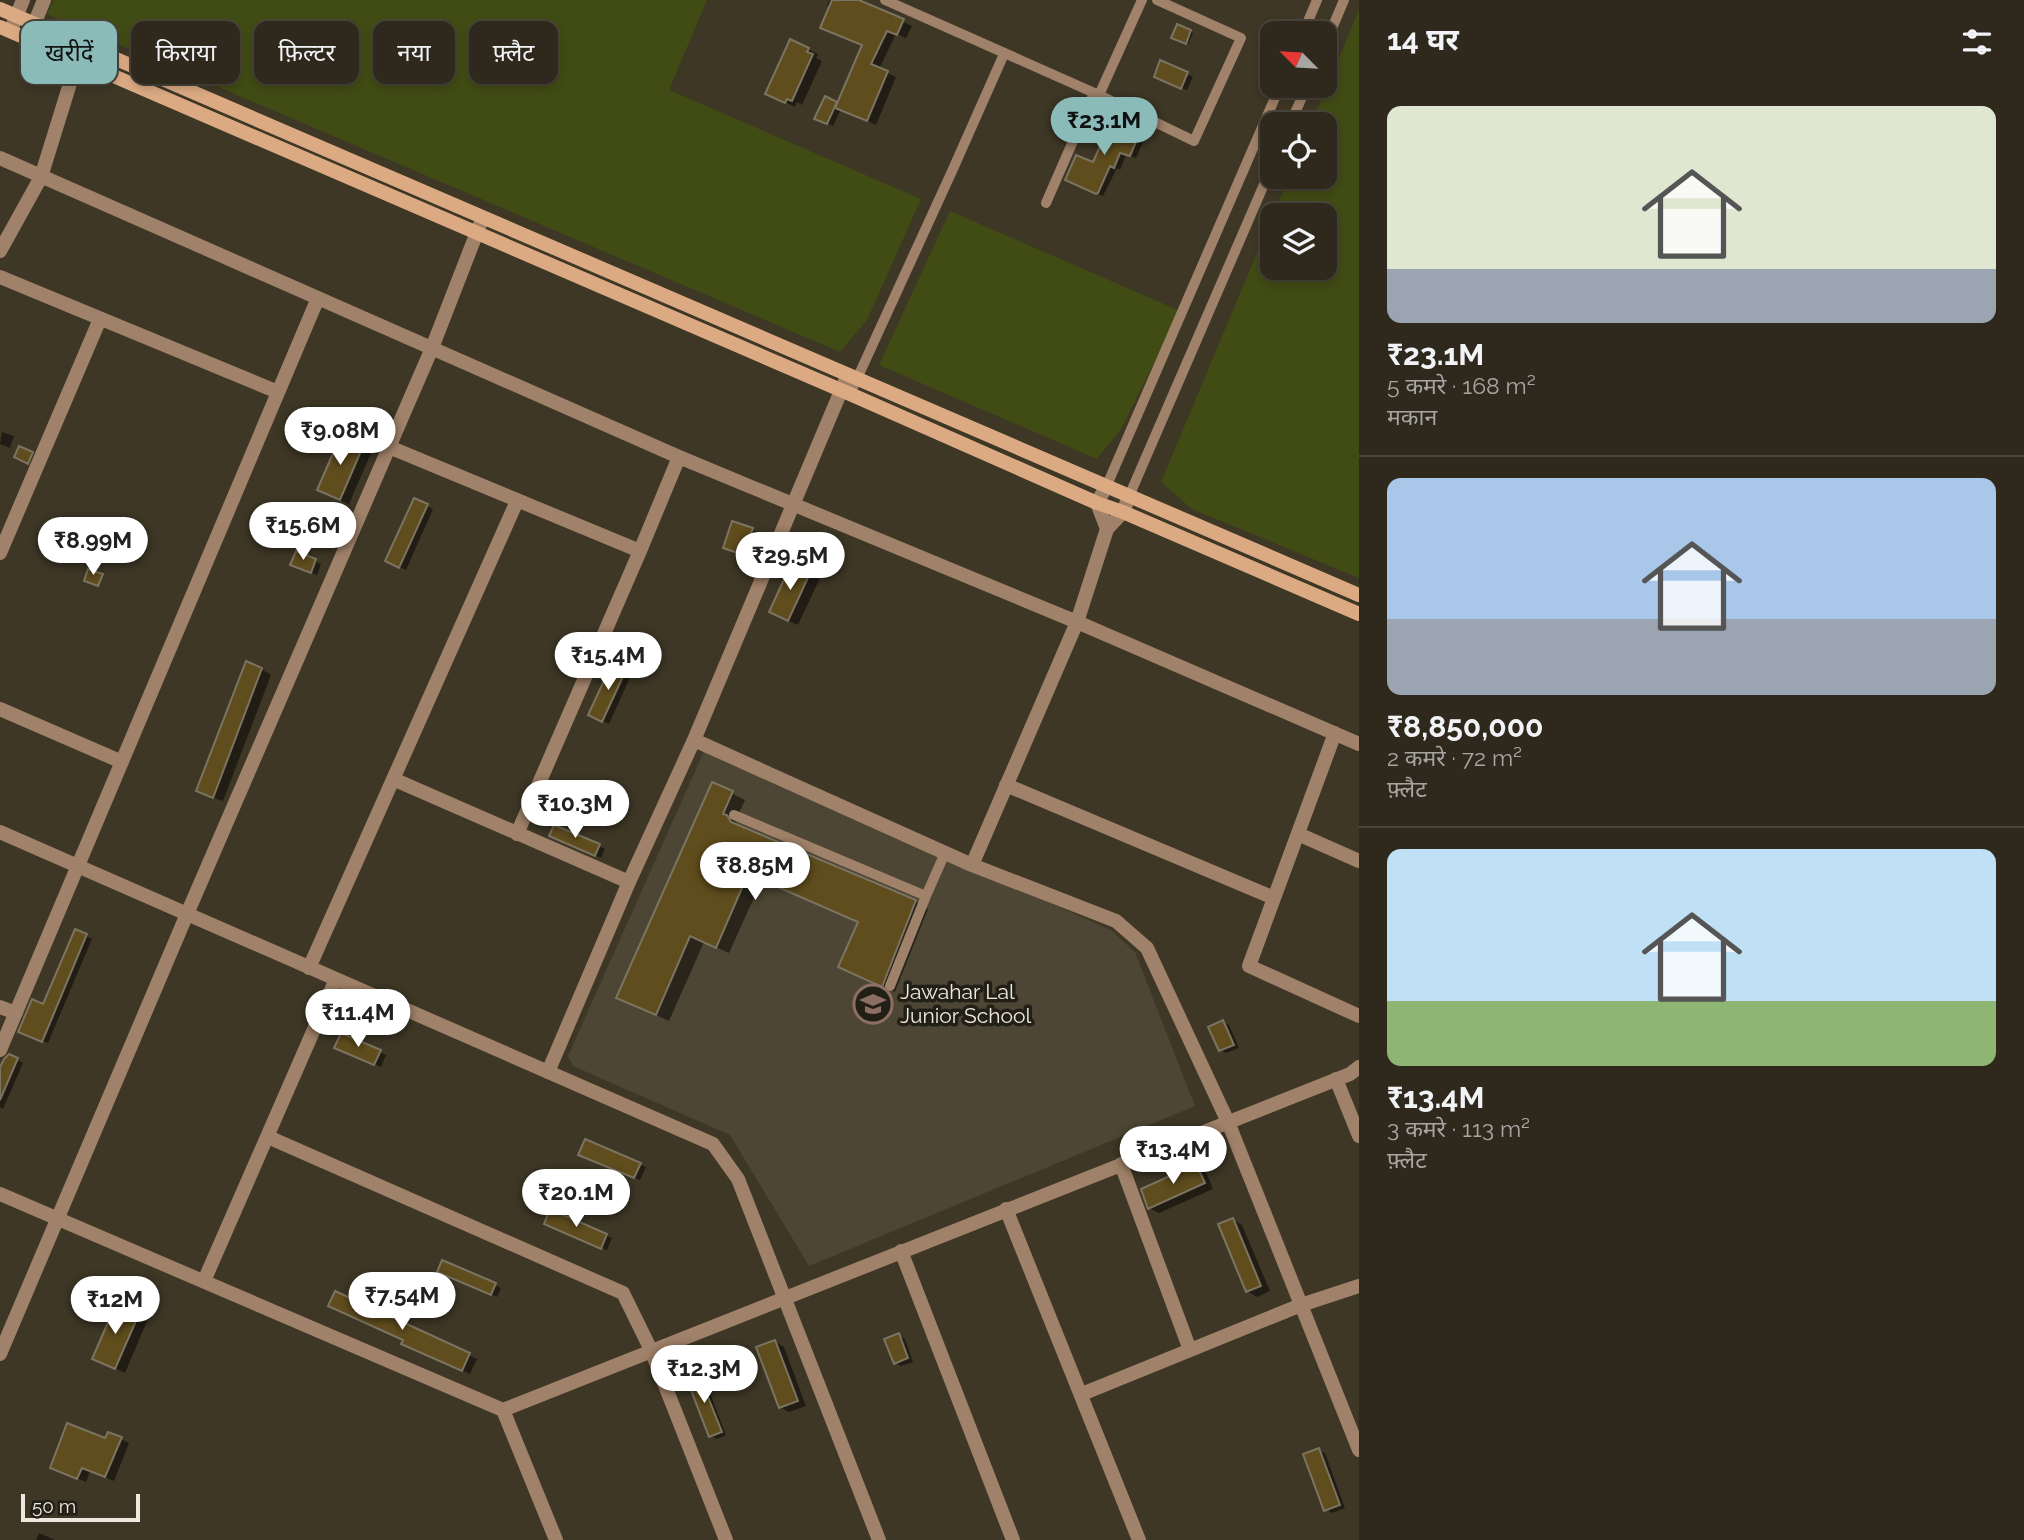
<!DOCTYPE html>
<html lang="hi">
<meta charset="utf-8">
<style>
:root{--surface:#2e291c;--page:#3a3529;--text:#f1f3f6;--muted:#a7a6a3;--line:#49453b;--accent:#8bbbb9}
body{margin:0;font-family:Raleway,"Noto Sans Devanagari",sans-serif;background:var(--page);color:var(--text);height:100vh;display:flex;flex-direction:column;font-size:26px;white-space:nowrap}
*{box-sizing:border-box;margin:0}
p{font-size:23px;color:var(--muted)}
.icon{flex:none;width:38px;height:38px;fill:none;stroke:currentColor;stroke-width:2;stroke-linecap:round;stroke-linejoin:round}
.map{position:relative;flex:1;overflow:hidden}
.panel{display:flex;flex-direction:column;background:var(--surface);width:665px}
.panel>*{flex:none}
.top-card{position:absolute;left:21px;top:21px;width:665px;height:63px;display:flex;gap:14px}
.needle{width:46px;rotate:294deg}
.controls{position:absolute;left:1260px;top:21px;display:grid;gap:14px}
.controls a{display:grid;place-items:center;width:77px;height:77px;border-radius:14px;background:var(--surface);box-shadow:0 4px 10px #0003,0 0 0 2px var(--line);font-size:35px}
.scale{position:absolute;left:21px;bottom:18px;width:119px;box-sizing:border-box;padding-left:7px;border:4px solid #eee9df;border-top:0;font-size:19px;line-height:24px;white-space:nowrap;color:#eee9df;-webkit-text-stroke:5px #221f17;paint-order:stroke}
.price{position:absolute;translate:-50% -60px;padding:0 16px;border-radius:24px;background:#fff;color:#222;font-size:23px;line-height:46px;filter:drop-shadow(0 2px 4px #0008)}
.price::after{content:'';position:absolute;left:50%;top:42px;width:21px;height:16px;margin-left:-10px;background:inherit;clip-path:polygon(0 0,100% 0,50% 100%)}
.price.selected{background:var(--accent);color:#111}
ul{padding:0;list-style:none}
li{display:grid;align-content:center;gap:14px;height:371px;padding:0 28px}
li+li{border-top:2px solid var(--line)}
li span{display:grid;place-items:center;height:217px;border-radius:14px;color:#555}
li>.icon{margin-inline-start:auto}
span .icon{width:126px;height:126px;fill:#fffc;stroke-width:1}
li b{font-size:30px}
h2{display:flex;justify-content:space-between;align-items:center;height:84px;padding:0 28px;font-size:30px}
.pill{padding:0 24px;border-radius:14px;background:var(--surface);box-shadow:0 4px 10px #0003,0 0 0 2px var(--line);font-size:24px;line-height:63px}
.pill.selected{background:var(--accent);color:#111}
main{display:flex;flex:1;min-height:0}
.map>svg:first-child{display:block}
.education{fill:#4d4634}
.green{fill:#414b14}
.shadow{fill:#0007}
.building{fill:#604d1e;stroke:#7c7462;stroke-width:2}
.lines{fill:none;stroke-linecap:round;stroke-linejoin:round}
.lane{stroke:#a08169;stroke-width:10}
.street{stroke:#a08169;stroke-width:14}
.secondary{stroke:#dbaa83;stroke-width:14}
.labels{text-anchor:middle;stroke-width:7;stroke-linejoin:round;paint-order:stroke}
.poi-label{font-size:21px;fill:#eee9df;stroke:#221f17;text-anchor:start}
</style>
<main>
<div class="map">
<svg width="1359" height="1540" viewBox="0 0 1359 1540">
<rect width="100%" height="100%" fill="#3e3726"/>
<path class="education" d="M705 749 1111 930 1135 952 1195 1106 809 1266 730 1135 573 1066 568 1056Z"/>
<path class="green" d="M54 0H707L669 90 921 199 867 320 840 352 47 14Z
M1359 10V578L1192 509 1161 482 1272 217V268H1325V215H1273L1289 177H1325V124H1311Z
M950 211 1180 311 1121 429 1097 459 879 365Z"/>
<path class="shadow" d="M830 0H862L870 5V7L912 26 906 38 896 34 879 69 896 77 876 125 841 109 833 126 822 121 825 99 838 105 863 45 827 5Z
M1178 27 1193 33 1188 44 1174 37Z
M791 41 818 54 816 58 822 61 802 105 797 102 795 107 777 98Z
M1187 74 1193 77 1187 90 1161 80Z
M1115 120 1146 135 1136 158 1126 155 1120 170 1117 168 1103 196 1073 183 1094 164Z
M2 432 14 436 10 448 0 444Z
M363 446 372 451 349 504 328 495Z
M415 500 433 509 406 570 393 564Z
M752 529 758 533 750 557 731 551Z
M297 553 321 564 317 575 298 567Z
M793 564 820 578 798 625 780 617Z
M614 664 632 673 609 724 596 718Z
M261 669 271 675 223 801 208 796Z
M713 784 745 800 735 822 742 828 916 902 928 909 895 992 853 973 859 923 762 880 729 953 704 942 669 1021 631 1004Z
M557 839 599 846 605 849 601 858Z
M76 931 92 939 48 1043 26 1034 44 1006Z
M1223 1022 1229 1025 1239 1048 1226 1053 1220 1050Z
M341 1035 386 1055 381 1067 342 1051Z
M9 1056 23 1063 3 1109 0 1107V1071Z
M586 1158 640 1164 646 1167 640 1180Z
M1196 1166 1206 1172 1213 1189 1159 1213 1149 1208Z
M551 1211 612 1238 607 1250 552 1227Z
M1233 1220 1242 1225 1270 1291 1257 1297 1247 1291Z
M443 1262 501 1288 497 1297 445 1274Z
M336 1293 477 1359 470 1374 411 1348 404 1340Z
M138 1316 147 1321 125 1373 104 1363Z
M899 1335 905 1339 913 1362 901 1366 895 1363Z
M775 1342 784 1347 806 1406 789 1412 780 1407Z
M698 1374 704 1378 726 1435 717 1439 711 1436Z
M121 1439 129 1443 114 1481 90 1471 86 1482 52 1468 106 1440Z
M1319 1450 1325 1453 1345 1508 1332 1513 1326 1509Z
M39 1533 55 1540H36Z"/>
<path class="building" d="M832 0H859L904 19 897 35 887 31 871 64 888 71 867 121 835 108 862 45 820 28Z
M1177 24 1191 30 1186 44 1171 38Z
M790 39 809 48 807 52 813 54 792 101 787 99 785 103 765 94Z
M1160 60 1188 72 1181 89 1154 77Z
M825 96 837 102 827 124 814 119Z
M1115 118 1141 130 1130 156 1120 153 1114 168 1110 166 1098 193 1096 194 1065 180 1076 155 1093 162 1112 119Z
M341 435 364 444 340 500 317 490Z
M19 446 33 452 28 464 14 457Z
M414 498 428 504 399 568 385 561Z
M732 521 753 528 744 555 723 548Z
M296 551 316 559 311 573 290 565Z
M792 562 811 571 788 621 769 612Z
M88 569 103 574 98 586 84 581Z
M246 661 262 668 213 798 196 791Z
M613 661 627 668 602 722 588 715Z
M712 782 733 791 723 814 727 815 731 822 916 900 882 987 838 967 858 922 748 874 716 948 690 936 656 1015 616 998Z
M554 825 600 844 595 856 549 836Z
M75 929 87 934 42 1042 18 1032 32 999 43 1004Z
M1223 1020 1234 1045 1219 1051 1208 1027Z
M341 1033 381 1050 374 1065 334 1048Z
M9 1054 18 1058 0 1100V1067L4 1059Z
M585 1139 641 1163 634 1178 578 1155Z
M1196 1164 1205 1183 1148 1209 1141 1189Z
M550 1209 607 1234 601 1249 544 1224Z
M1233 1218 1261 1286 1246 1292 1218 1224Z
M442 1260 496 1283 491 1295 437 1272Z
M335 1291 470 1353 462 1371 401 1344 403 1340 328 1306Z
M116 1304 139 1314 115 1369 92 1359Z
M899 1333 908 1358 894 1364 884 1339Z
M775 1340 798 1401 779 1408 756 1347Z
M698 1372 722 1432 709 1437 686 1377Z
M67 1423 105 1438 108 1432 122 1437 105 1477 82 1468 77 1479 50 1468Z
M1319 1448 1340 1505 1324 1511 1303 1454Z"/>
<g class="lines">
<path class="lane" d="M885 0 1099 95 1194 141 1241 38 1157 0
M1303 33 1317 0
M1325 45 1344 0
M1099 95 1142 0
M1290 124 1307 86
M1046 203 1094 93
M850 394 953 169 1004 54
M1107 485 1280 86
M1130 494 1272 166
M734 815 926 896 945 853
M890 986 926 896"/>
<path class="street" d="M12 27 23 0
M28 39 44 0
M0 158 679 457 1077 622 1359 744
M0 251 41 177 81 48
M0 277 278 392
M389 447 640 551
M1107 485 1097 503 1107 529
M0 553 100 319
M0 709 122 762
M1335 733 1249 966 1359 1016
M694 740 972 865 1116 921 1147 948 1228 1122 1359 1450
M393 779 629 882
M1006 785 1274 898
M0 832 713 1144 738 1179 879 1540
M517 834 640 551 679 457
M1298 834 1359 861
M972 865 1077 622 1107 529 1123 512 1130 494
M309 968 517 501
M0 1007 16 1013
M0 1050 318 298
M548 1072 629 882 694 740 846 379
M1336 1079 1359 1136
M268 1137 623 1293 651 1350 726 1540
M1121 1164 1190 1350
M0 1194 503 1410 1350 1074 1359 1067
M1006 1209 1139 1540
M901 1251 1013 1540
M204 1281 336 979
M0 1354 187 914 432 348 481 222
M1082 1394 1301 1305 1359 1286
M503 1410 556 1540"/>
<path class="secondary" d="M0 9 1359 595
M0 27 850 394 1097 503 1123 512 1359 614"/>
</g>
<defs>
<g id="school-ring" transform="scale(2.0125)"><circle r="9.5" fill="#221f17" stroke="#8d6e63" stroke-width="1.5"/><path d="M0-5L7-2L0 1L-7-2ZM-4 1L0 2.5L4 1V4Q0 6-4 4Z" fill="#8d6e63"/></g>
</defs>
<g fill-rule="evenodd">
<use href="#school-ring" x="873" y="1004"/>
</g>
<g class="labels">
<g class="poi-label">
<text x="900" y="999">Jawahar Lal<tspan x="900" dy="24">Junior School</tspan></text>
</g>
</g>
</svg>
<div class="controls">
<a><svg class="needle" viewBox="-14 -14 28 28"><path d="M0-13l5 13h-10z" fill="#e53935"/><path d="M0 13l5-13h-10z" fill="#a7a6a3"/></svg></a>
<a><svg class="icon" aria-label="locate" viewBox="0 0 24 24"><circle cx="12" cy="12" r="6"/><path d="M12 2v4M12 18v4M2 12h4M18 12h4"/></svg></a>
<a><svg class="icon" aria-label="layers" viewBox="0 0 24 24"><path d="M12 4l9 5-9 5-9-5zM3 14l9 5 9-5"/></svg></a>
</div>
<div class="scale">50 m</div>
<b class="price selected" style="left:1104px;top:157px">₹23.1M</b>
<b class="price" style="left:340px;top:467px">₹9.08M</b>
<b class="price" style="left:303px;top:562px">₹15.6M</b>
<b class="price" style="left:93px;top:577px">₹8.99M</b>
<b class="price" style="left:790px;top:592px">₹29.5M</b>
<b class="price" style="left:608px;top:692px">₹15.4M</b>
<b class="price" style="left:575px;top:840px">₹10.3M</b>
<b class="price" style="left:755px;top:902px">₹8.85M</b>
<b class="price" style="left:358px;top:1049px">₹11.4M</b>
<b class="price" style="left:1173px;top:1186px">₹13.4M</b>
<b class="price" style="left:576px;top:1229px">₹20.1M</b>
<b class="price" style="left:402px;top:1332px">₹7.54M</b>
<b class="price" style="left:115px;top:1336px">₹12M</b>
<b class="price" style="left:704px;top:1405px">₹12.3M</b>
<div class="top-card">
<a class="pill selected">खरीदें</a>
<a class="pill">किराया</a>
<a class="pill">फ़िल्टर</a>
<a class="pill">नया</a>
<a class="pill">फ़्लैट</a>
</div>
</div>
<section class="panel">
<h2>14 घर<svg class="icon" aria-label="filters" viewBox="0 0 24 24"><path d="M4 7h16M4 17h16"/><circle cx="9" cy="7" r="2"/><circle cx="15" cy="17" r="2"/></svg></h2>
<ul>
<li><span style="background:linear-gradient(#dfe7d0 75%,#9aa5b1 0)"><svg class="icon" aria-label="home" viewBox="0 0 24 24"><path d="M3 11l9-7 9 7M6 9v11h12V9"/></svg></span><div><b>₹23.1M</b><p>5 कमरे · 168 m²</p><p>मकान</p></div></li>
<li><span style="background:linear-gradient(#a9c7e8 65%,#9aa5b1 0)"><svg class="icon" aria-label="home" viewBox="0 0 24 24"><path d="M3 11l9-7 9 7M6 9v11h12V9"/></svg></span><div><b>₹8,850,000</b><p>2 कमरे · 72 m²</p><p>फ़्लैट</p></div></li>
<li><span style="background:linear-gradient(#bfe0f5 70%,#8fb573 0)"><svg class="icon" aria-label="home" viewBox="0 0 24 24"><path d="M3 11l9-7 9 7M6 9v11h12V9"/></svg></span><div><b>₹13.4M</b><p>3 कमरे · 113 m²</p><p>फ़्लैट</p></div></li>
</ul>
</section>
</main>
